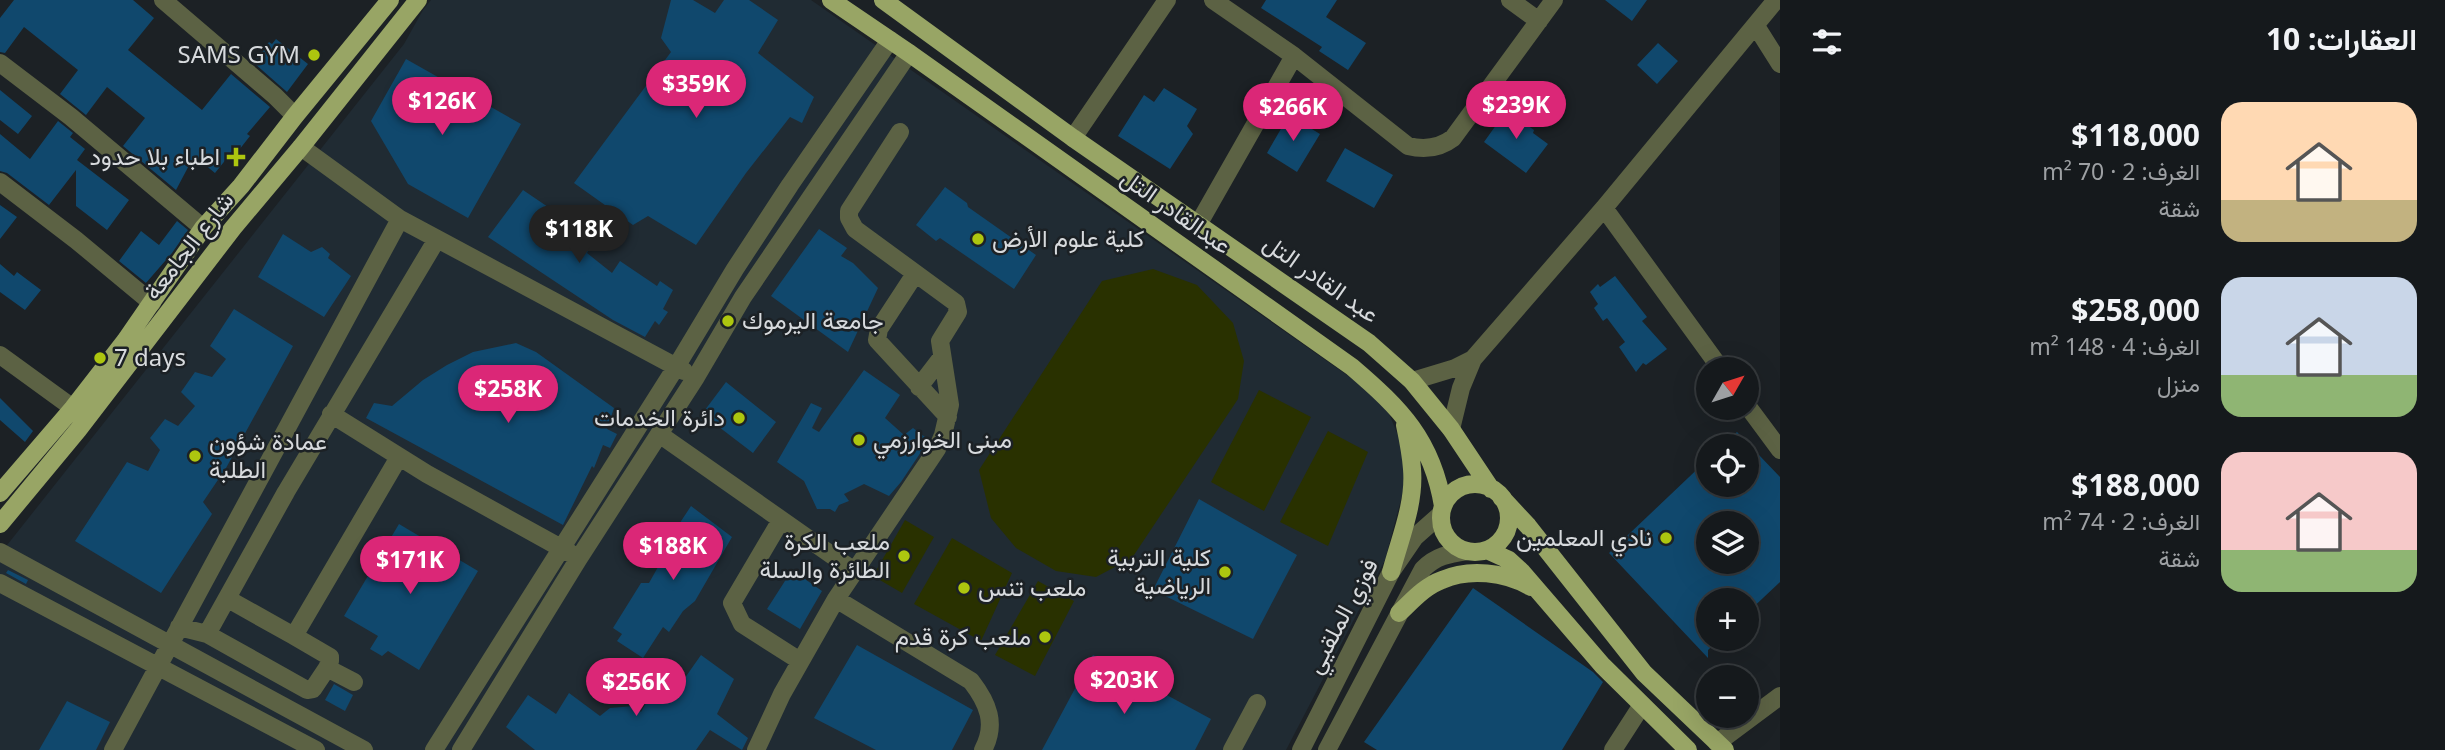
<!DOCTYPE html>
<html lang="ar">
<meta charset="utf-8">
<style>
:root{--surface:#15191c;--page:#1e2225;--text:#f1f3f6;--muted:#9da0a3;--line:#34383b;--accent:#db2777}
body{margin:0;font-family:"Noto Sans",Vazirmatn,sans-serif;background:var(--page);color:var(--text);direction:rtl;height:100vh;display:flex;flex-direction:column;font-size:26px;white-space:nowrap}
*{box-sizing:border-box;margin:0}
p{font-size:23px;color:var(--muted)}
.icon{flex:none;width:38px;height:38px;fill:none;stroke:currentColor;stroke-width:2;stroke-linecap:round;stroke-linejoin:round}
.map{position:relative;flex:1;overflow:hidden;direction:ltr}
.panel{display:flex;flex-direction:column;background:var(--surface);width:665px}
.panel>*{flex:none}
.needle{width:46px;rotate:51deg}
.controls{position:absolute;left:1696px;top:357px;display:grid;gap:14px}
.controls a{display:grid;place-items:center;width:63px;height:63px;border-radius:50%;background:var(--surface);box-shadow:0 7px 28px #0002,0 0 0 2px var(--line);font-size:35px}
.price{position:absolute;translate:-50% -60px;padding:0 16px;border-radius:24px;background:var(--accent);color:#fff;font-size:23px;line-height:46px;filter:drop-shadow(0 2px 4px #0008)}
.price::after{content:'';position:absolute;left:50%;top:42px;width:21px;height:16px;margin-left:-10px;background:inherit;clip-path:polygon(0 0,100% 0,50% 100%)}
.price.current{background:#222;color:#fff}
ul{padding:0;list-style:none}
li{display:flex;align-items:center;gap:21px;height:175px;padding:0 28px}
li span{display:grid;place-items:center;flex:none;width:196px;height:140px;border-radius:21px;color:#555}
li>.icon{margin-inline-start:auto}
span .icon{width:84px;height:84px;fill:#fffc;stroke-width:1}
li b{font-size:30px}
h2{display:flex;justify-content:space-between;align-items:center;height:84px;padding:0 28px;font-size:30px}
main{display:flex;flex:1;min-height:0}
.map>svg:first-child{display:block}
.built{fill:#202b33}
.green{fill:#293100}
.building{fill:#10486d;fill-rule:evenodd}
.lines{fill:none;stroke-linecap:round;stroke-linejoin:round}
.minor{stroke:#5c6244;stroke-width:18}
.major{stroke:#98a565;stroke-width:18}
.poi-dot{fill:#adc60f;stroke:#1c2125;stroke-width:2.5}
.labels{text-anchor:middle;stroke-width:5;stroke-linejoin:round;paint-order:stroke}
.poi-label{font-size:24px;fill:#d7dadd;stroke:#1c2125;text-anchor:end}
.street-label{font-size:24px;fill:#d7dadd;stroke:#1c2125}
</style>
<main>
<section class="panel">
<h2>العقارات: 10<svg class="icon" aria-label="filters" viewBox="0 0 24 24"><path d="M4 7h16M4 17h16"/><circle cx="9" cy="7" r="2"/><circle cx="15" cy="17" r="2"/></svg></h2>
<ul>
<li><span style="background:linear-gradient(#ffd9b3 70%,#c2b280 0)"><svg class="icon" aria-label="home" viewBox="0 0 24 24"><path d="M3 11l9-7 9 7M6 9v11h12V9"/></svg></span><div><b>$118,000</b><p>الغرف: 2 · 70 m²</p><p>شقة</p></div></li>
<li><span style="background:linear-gradient(#c9d6e8 70%,#8fb573 0)"><svg class="icon" aria-label="home" viewBox="0 0 24 24"><path d="M3 11l9-7 9 7M6 9v11h12V9"/></svg></span><div><b>$258,000</b><p>الغرف: 4 · 148 m²</p><p>منزل</p></div></li>
<li><span style="background:linear-gradient(#f6c9c9 70%,#8fb573 0)"><svg class="icon" aria-label="home" viewBox="0 0 24 24"><path d="M3 11l9-7 9 7M6 9v11h12V9"/></svg></span><div><b>$188,000</b><p>الغرف: 2 · 74 m²</p><p>شقة</p></div></li>
</ul>
</section>
<div class="map">
<svg width="1780" height="750" viewBox="0 0 1780 750">
<rect width="100%" height="100%" fill="#1c2125"/>
<path class="built" d="M431 0H811L1384 401 1410 465 1385 560 1286 750H0V554L404 44 423 10Z"/>
<path class="green" d="M1153 269 1197 285 1233 323 1244 361 1238 399 1132 558 1096 577 1056 571 1016 548 991 518 979 470 1102 281Z
M1259 390 1311 417 1264 511 1211 482Z
M1328 431 1368 452 1328 546 1280 522Z
M905 520 934 537 902 593 873 576Z
M952 538 1012 573 981 641 914 604Z
M1038 581 1074 601 1035 676 995 655Z"/>
<path class="building" d="M14 0H133L154 18 128 50 202 110 231 74 270 107 247 134 250 136 239 150 236 147 215 173 194 156 176 190 123 146 145 118 107 87 86 115 60 94 78 70 24 27 5 53 0 52V18Z
M671 0H693L715 13 724 0H749L778 20 758 53 814 97 802 123 790 117 746 173 696 245 648 216 633 225 574 183 671 52 661 38Z
M1266 0H1337L1326 17 1366 43 1348 70 1319 51 1322 47 1261 8Z
M1605 0H1647L1632 21Z
M276 39 308 64 287 92 253 62 269 42 272 44Z
M1658 43 1678 61 1657 84 1637 65Z
M406 59 521 124 468 218 408 184 371 121Z
M1164 88 1197 109 1187 126 1193 134 1170 169 1118 136 1144 95 1154 102Z
M0 90 32 116 18 134 0 120Z
M1509 107 1526 119 1524 123 1534 130 1533 133 1548 144 1526 173 1484 142Z
M1289 115 1320 134 1297 172 1267 153Z
M58 121 73 133 70 137 85 149 77 160 129 200 107 230 76 206V170L49 205 7 173 0 171V134L30 159Z
M1345 148 1393 175 1374 208 1326 181Z
M945 187 967 203 968 207 1036 255 1014 289 940 238 936 241 916 225Z
M523 190 595 239 587 253 612 273 620 261 657 286 660 281 673 290 663 309 668 312 659 325 655 321 645 337 613 320 488 237Z
M0 205 17 217 0 239Z
M177 221 188 230 172 253 146 283 119 261 141 231 159 245Z
M819 229 847 248 841 256 853 263 878 288 848 352 771 296Z
M283 234 311 252 322 247 330 254 328 258 351 276 324 317 258 277Z
M0 264 14 276 17 272 41 290 25 310 0 292Z
M1615 276 1647 317 1642 321 1667 349 1646 365 1643 363 1636 372 1619 347 1625 342 1607 318 1603 321 1594 308 1598 304 1590 292 1598 284 1600 287Z
M234 309 293 346 226 468 203 502 212 514 161 593 75 541 127 462 148 471 160 450 150 438 165 419 178 426 195 406 181 392 195 372 212 377 226 359 210 346Z
M516 343 536 352 614 408 607 429 617 434 610 448 603 445 594 468 592 466 563 525 366 418 374 403 392 406 423 380 447 365 473 352Z
M864 370 900 395 885 418 904 435 913 428 929 440 901 482 889 496 864 484 844 494 849 501 839 505 835 512 830 509H817L804 481 777 462 811 403 822 408 812 428 819 432Z
M726 382 776 422 753 453 702 414Z
M0 398 33 431 25 442 0 420Z
M1737 432 1780 477V582L1746 614V600H1708V639H1720L1708 650V658L1609 553 1708 459V485H1746V446H1722ZM1708 523H1746V562H1708Z
M1199 499 1297 555 1253 639 1153 590Z
M691 506 732 537 695 601 683 611 669 632 663 627 643 658 617 641 622 634 613 628 641 583H649L658 567 654 564 660 553Z
M399 524 478 571 419 670 388 651 382 656 370 649 378 636 344 616Z
M8 570 28 580 26 584 6 573Z
M792 570 822 591 800 629 767 609Z
M1473 588 1593 672 1603 682 1562 750H1377L1364 742Z
M857 645 973 710 952 750H876L814 718Z
M701 655 734 679 717 714 748 738 742 750 710 730 696 750H535L506 727 528 695 556 714 569 693 600 716 610 708 633 706 641 712 666 668 682 682Z
M1093 655 1211 719 1195 750H1042Z
M334 684 353 695 345 711 325 700Z
M67 701 110 722 96 750H39Z"/>
<g class="lines">
<path class="minor" d="M163 0 275 96 295 116
M1213 0 1294 56 1408 146C1424 150 1440 148 1453 138L1554 0
M1510 0 1539 21
M1756 26 1780 64
M0 63 71 117 203 228
M1073 138 1167 0
M301 147 400 219 684 371
M0 182 76 240 152 303
M1604 208 1721 369
M1199 223 1294 56
M915 274 879 329 877 340 948 417
M0 355 73 408
M1412 381 1455 368 1473 359
M919 387 942 357
M1746 404 1780 450
M331 414 427 474 570 553
M1451 429 1461 388 1473 359 1604 208 1776 0
M659 434 853 570
M781 520 732 603 742 624 800 661
M0 552 364 750
M0 583 316 750
M228 599 294 636 399 457
M836 599 971 681C988 703 997 724 983 750
M179 627 207 634 307 690 313 689 327 668 354 682
M207 634 286 492 437 239
M294 636 330 657V661L327 668
M1717 743 1780 696
M113 750 400 219
M434 750 676 367 735 269 790 185 890 40
M461 750 579 558 696 377 743 297 909 53
M756 750 782 694 836 599 937 449 943 435 950 405 940 341 958 312 956 303 855 229 849 218V211L900 132
M1232 750 1257 703
M1301 750 1391 572 1415 537 1441 514
M1327 750 1423 569C1436 556 1448 554 1467 551
M1613 750 1642 705"/>
<path class="major" d="M831 0 909 53 1352 367C1401 409 1432 440 1443 506
M883 0 1073 138 1369 343 1412 381 1451 429 1491 489
M1441 518a34 34 0 1 1 68 0a34 34 0 1 1-68 0Z
M0 493 73 408 125 341 203 228 241 186 295 116 390 0
M1501 497 1528 526 1644 673 1725 750
M0 524 78 430 233 228 301 147 418 0
M1487 550 1509 560 1522 572 1603 666 1688 750
M1391 572C1400 538 1415 504 1412 469 1411 454 1408 439 1405 425
M1399 613C1412 601 1425 586 1442 580 1469 568 1505 572 1531 587"/>
</g>
<g class="poi-dot">
<circle cx="314" cy="55" r="7"/>
<path d="M232.5 146.5h7v7h7v7h-7v7h-7v-7h-7v-7h7z"/>
<circle cx="978" cy="239" r="7"/>
<circle cx="728" cy="321" r="7"/>
<circle cx="100" cy="358" r="7"/>
<circle cx="739" cy="418" r="7"/>
<circle cx="859" cy="440" r="7"/>
<circle cx="195" cy="456" r="7"/>
<circle cx="1666" cy="538" r="7"/>
<circle cx="904" cy="556" r="7"/>
<circle cx="1225" cy="572" r="7"/>
<circle cx="964" cy="588" r="7"/>
<circle cx="1045" cy="637" r="7"/>
</g>
<g class="labels">
<g class="poi-label">
<text x="300" y="63">SAMS GYM</text>
<text x="220" y="165">اطباء بلا حدود</text>
<text x="992" y="247" text-anchor="start">كلية علوم الأرض</text>
<text x="742" y="329" text-anchor="start">جامعة اليرموك</text>
<text x="114" y="366" text-anchor="start">7 days</text>
<text x="725" y="426">دائرة الخدمات</text>
<text x="873" y="448" text-anchor="start">مبنى الخوارزمي</text>
<text x="209" y="450" text-anchor="start">عمادة شؤون<tspan x="209" dy="28">الطلبة</tspan></text>
<text x="1652" y="546">نادي المعلمين</text>
<text x="890" y="550">ملعب الكرة<tspan x="890" dy="28">الطائرة والسلة</tspan></text>
<text x="1211" y="566">كلية التربية<tspan x="1211" dy="28">الرياضية</tspan></text>
<text x="978" y="596" text-anchor="start">ملعب تنس</text>
<text x="1031" y="645">ملعب كرة قدم</text>
</g>
<g class="street-label">
<text transform="translate(1176 212) rotate(35)" y="8">عبدالقادر التل</text>
<text transform="translate(189 246) rotate(-52)" y="8">شارع الجامعة</text>
<text transform="translate(1321 279) rotate(35)" y="8">عبد القادر التل</text>
<text transform="translate(1342 616) rotate(-62)" y="8">فوزي الملقيي</text>
</g>
</g>
</svg>
<div class="controls">
<a><svg class="needle" viewBox="-14 -14 28 28"><path d="M0-13l5 13h-10z" fill="#e53935"/><path d="M0 13l5-13h-10z" fill="#9da0a3"/></svg></a>
<a><svg class="icon" aria-label="locate" viewBox="0 0 24 24"><circle cx="12" cy="12" r="6"/><path d="M12 2v4M12 18v4M2 12h4M18 12h4"/></svg></a>
<a><svg class="icon" aria-label="layers" viewBox="0 0 24 24"><path d="M12 4l9 5-9 5-9-5zM3 14l9 5 9-5"/></svg></a>
<a>+</a>
<a>−</a>
</div>
<b class="price" style="left:696px;top:120px">$359K</b>
<b class="price" style="left:442px;top:137px">$126K</b>
<b class="price" style="left:1516px;top:141px">$239K</b>
<b class="price" style="left:1293px;top:143px">$266K</b>
<b class="price current" style="left:579px;top:265px">$118K</b>
<b class="price" style="left:508px;top:425px">$258K</b>
<b class="price" style="left:673px;top:582px">$188K</b>
<b class="price" style="left:410px;top:596px">$171K</b>
<b class="price" style="left:1124px;top:716px">$203K</b>
<b class="price" style="left:636px;top:718px">$256K</b>
</div>
</main>
